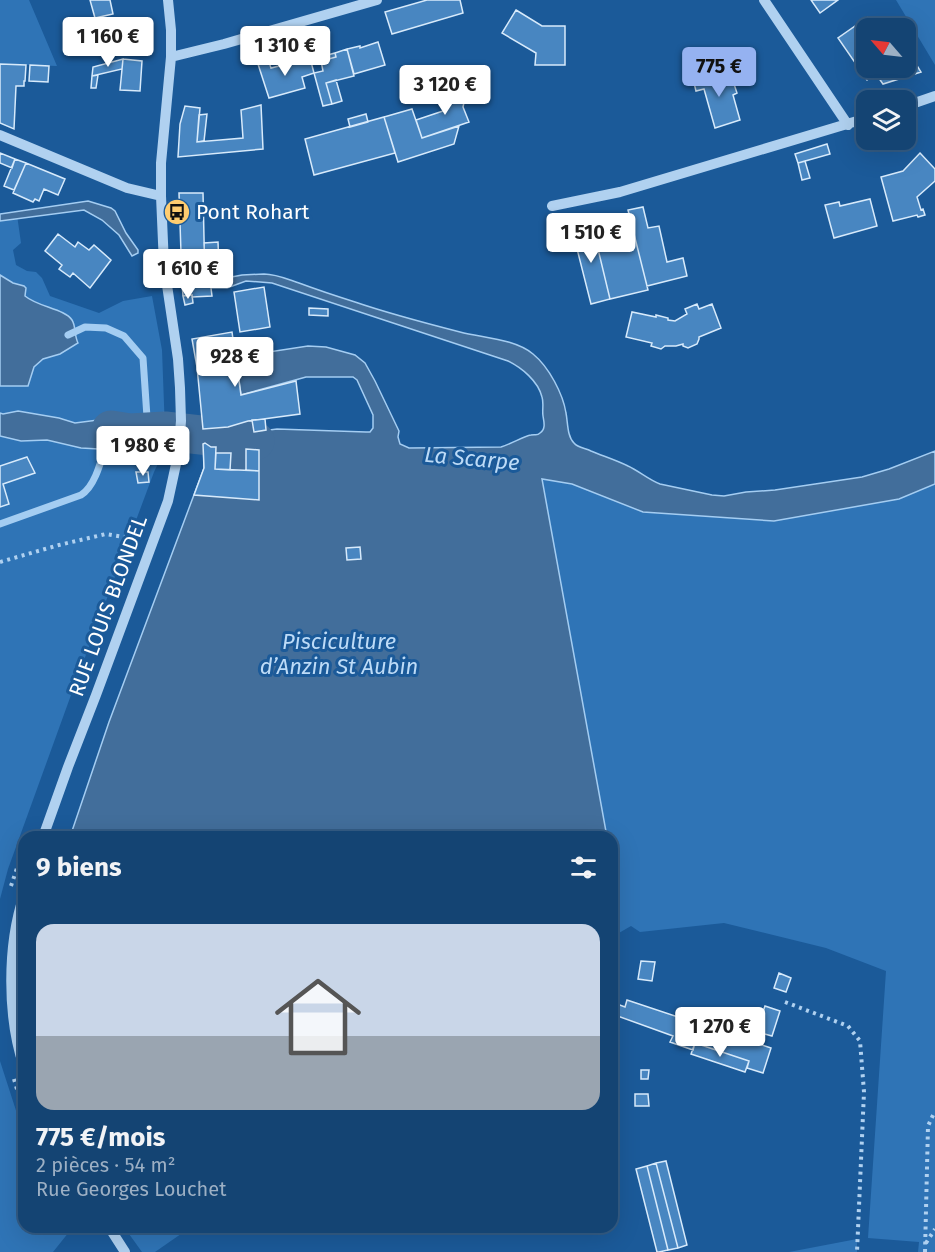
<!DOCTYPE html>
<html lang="fr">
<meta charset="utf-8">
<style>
:root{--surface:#144473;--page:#1d4b78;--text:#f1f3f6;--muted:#9db0c4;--line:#335c85;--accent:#95b2f1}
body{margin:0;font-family:"Fira Sans",sans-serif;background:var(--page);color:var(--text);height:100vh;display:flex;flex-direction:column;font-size:22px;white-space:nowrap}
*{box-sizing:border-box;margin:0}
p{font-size:20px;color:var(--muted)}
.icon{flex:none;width:33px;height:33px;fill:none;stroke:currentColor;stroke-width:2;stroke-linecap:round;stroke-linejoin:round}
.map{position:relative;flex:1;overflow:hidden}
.sheet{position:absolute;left:18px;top:831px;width:600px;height:402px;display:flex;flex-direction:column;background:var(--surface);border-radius:18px;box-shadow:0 6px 24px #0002,0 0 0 2px var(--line)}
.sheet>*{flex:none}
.needle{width:39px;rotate:298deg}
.buttons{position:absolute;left:856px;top:18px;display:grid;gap:12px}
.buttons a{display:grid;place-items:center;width:60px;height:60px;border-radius:12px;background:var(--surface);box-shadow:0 6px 24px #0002,0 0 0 2px var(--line);font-size:30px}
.price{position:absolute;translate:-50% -51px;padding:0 14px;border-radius:6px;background:#fff;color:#222;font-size:20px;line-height:39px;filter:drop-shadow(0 2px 3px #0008)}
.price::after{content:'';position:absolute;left:50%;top:36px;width:18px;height:14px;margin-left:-9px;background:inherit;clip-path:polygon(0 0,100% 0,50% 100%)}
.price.selected{background:var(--accent);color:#111}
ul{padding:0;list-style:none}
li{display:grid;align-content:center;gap:12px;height:318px;padding:0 18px}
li+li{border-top:2px solid var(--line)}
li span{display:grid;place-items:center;height:186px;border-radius:18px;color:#555}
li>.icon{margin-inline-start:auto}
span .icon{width:108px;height:108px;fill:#fffc;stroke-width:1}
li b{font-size:26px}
h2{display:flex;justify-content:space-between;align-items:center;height:72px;padding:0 18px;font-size:26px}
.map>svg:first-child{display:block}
.green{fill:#2f74b6}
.water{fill:#426e9b;stroke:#a4cdf2;stroke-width:1.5}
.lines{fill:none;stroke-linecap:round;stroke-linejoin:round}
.stream{stroke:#a4cdf2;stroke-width:7}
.river{stroke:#426e9b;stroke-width:39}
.building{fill:#4886c1;stroke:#d7eafb;stroke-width:1.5}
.path{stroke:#b0d1f0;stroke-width:4;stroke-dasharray:3 4.5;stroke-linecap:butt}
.minor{stroke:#b0d1f0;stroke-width:10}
.labels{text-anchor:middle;stroke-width:6;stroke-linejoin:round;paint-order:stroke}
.poi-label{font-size:21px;fill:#fff;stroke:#1b5a99;text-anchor:start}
.street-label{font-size:21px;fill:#fff;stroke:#1b5a99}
.water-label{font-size:22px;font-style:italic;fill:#bddbf7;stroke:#1b5a99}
</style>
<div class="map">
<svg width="935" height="1252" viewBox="0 0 935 1252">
<rect width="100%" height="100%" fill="#1b5a99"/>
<path class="green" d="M0 0H29L57 66 0 64Z
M896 0H935V65Z
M17 215 21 243 13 250 16 265 27 271 36 272 42 278 50 296 99 313 123 301 152 296 162 350 165 431 164 451 154 472 71 695 8 869 0 899V386H28L33 367 43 359 60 354 75 337 74 330 68 315 39 305 31 301 25 296 26 291 24 286 13 283 0 275V217Z
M542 478 572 484 643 512 774 521 899 499 935 484V1252H918L919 1242 868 1238 886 971 826 948 724 923 640 932 631 926 612 937V905H619L612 866V837H607L552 542Z
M0 1061 21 1126 24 1132V1227H73L53 1252H0Z
M124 1227H191L155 1252H142Z
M857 1239V1252H789Z"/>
<path class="water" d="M88 201 111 208 115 211 126 233 138 250V253L132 256 119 235 102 220 84 210 0 221V214Z
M264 274C276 274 287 279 299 283 318 290 336 296 355 302 390 314 425 323 460 332 484 338 515 339 533 354 549 367 563 394 566 413 568 423 567 436 574 443 578 448 585 448 591 451 603 456 616 460 628 466 639 471 649 480 660 484L712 495 724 496 746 492 775 490 862 477 889 469 935 451V484L899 499 774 521 643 512 572 484 542 479 607 837H70L109 722 204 468 203 429 228 427 254 432 277 429 366 432H370L373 428V415L357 380 353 377H306L241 395 236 357 308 346 326 347 355 355 365 363 375 381 399 431 398 437 400 444 409 448 501 447C511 444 524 436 531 435 536 434 537 436 540 433 546 429 544 422 543 416 542 410 544 403 542 397 538 381 522 368 508 361L272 283 246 281 227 288H211L205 282 242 275Z
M0 275 13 283 24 286 26 288 25 296C38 307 65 309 72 320 76 326 74 335 78 343L60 354 43 359 34 367 28 386H0Z
M18 411 59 418 75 423 98 420 134 425 158 422 163 414 164 451 138 456 99 449 81 448 47 440 21 441 0 436V413L3 414Z"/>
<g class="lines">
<path class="stream" d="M68 335 85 327 106 328 124 336 143 358 148 432
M0 524 81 495C96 486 102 457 107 441"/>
<path class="river" d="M111 430 130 433 165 431 255 441"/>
</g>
<path class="building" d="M90 0H110L113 14 95 18Z
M427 0H460L463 13 392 34 385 12Z
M811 0H838L820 13Z
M516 10 542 26H565V65H535L536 53 502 33Z
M868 17 876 28H867V68H906V52L908 51 921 72 883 84 876 74 867 80 838 38Z
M378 42 385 65 354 74 347 49 360 46V48Z
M347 49 354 76 326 83 332 104 323 106 314 73 323 71 321 61 336 57 335 53Z
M335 53 336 57 321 61 320 57Z
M310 58 314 73 302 77 305 88 269 98 258 64 269 62 271 68Z
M123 59 122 69 92 76 93 67Z
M123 59 142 61 140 91 120 90Z
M0 64 26 65 25 81H24V86H16L14 129 0 123Z
M30 65 49 66 48 82 29 81Z
M724 70 727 83 733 81 737 93 733 95 740 120 715 128 704 89 696 91 693 79Z
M98 75 96 88H91L92 76Z
M336 80 342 101 332 104 326 83Z
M467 89 463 107 469 122 422 138 416 120 446 110 442 97Z
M261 105 263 149 178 157 180 124 185 106 200 108 197 142 243 138 241 110Z
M412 109 422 138 459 126 454 144 398 162 384 117Z
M207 114 204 141 197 142 199 115Z
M366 114 368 122 350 127 348 119Z
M384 117 395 153 314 175 305 139Z
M827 144 830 154 798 163 795 154Z
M0 153 15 159 12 168 0 163Z
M920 153 935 169V181L917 197 921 210 923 209 925 215 918 217 917 215 893 221 881 177 903 171Z
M15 159 26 163 14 190 4 186Z
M805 161 810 178 802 180 798 163Z
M26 163 65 179 58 195 44 189 39 201 35 199 33 202 13 193Z
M179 193H203L205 282 182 283Z
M870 199 877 226 834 238 825 205 839 202 840 206Z
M643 207 648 228 659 226 667 262 683 258 687 276 647 286 628 210Z
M629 214 648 290 610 299 592 224Z
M592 224 610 299 591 304 572 229Z
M58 234 75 247 78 242 89 250 94 245 111 260 90 288 73 273 70 277 59 269 62 265 45 251Z
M218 242 219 268H205L204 243Z
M205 282 211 288 212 296 192 297V295L183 296 182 283Z
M264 287 270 327 240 332 234 292Z
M192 295 193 303 185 305 183 296Z
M697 304 699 309 712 304 721 328 699 337V339L697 344 688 348 683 346V344L676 346H665L661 349 651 346 652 343 626 337 632 312 656 317V315L668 318V320L675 321 687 314 685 309Z
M309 308 328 309V316L309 315Z
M232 332 241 395 296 381 300 414 248 421 228 427 203 429 197 367 192 339Z
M265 419 266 430 254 432 252 420Z
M205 443 211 447H216L215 469 259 471V500L194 495 204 468 203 444Z
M246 449 259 450V471L246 470Z
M216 453H231L230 470 215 469Z
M27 457 35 473 3 484 9 504 0 507V466Z
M136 472H148L149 482 138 483Z
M360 547 361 559 347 560 346 548Z
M641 961 655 962 652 981 638 979Z
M779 973 791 978 786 992 774 988Z
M627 1000 771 1048 763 1073 747 1068 749 1061 695 1043 693 1050 670 1042 673 1036 612 1014V1002L625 1007Z
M765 1006 780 1011 772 1036 761 1033 759 1037 755 1035Z
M695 1043 749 1061 745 1072 691 1054Z
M641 1070H649L648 1079H641Z
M635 1094H648L649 1106H635Z
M666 1161 687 1245 678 1248 656 1163Z
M656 1163 678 1248 668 1250 647 1166Z
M647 1166 668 1250 659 1252H657L636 1169Z"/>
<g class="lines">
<path class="path" d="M0 562 59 545 106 534 129 538 138 541
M11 886 24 847
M785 1002 848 1026 860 1041 864 1092 857 1252
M14 1079 24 1113
M926 1243 935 1229
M925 1252 928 1126 935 1111"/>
<path class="minor" d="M764 0 848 125
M171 57 224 44 377 0
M906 106 935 96
M0 135 127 188 161 196
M552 206 620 192 867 118
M43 837 68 767 96 695 168 501 178 455 181 421 180 388 178 359 164 265 161 196V163L171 57V30L168 0
M24 895C7 945 7 1017 24 1067
M109 1227 125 1252"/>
</g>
<defs>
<g id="bus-disc" transform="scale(1.35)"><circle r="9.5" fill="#ffcd70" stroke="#1b5a99"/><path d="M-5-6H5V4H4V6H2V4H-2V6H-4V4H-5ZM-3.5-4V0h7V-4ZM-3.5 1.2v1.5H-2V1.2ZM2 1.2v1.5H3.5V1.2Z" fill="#111"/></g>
</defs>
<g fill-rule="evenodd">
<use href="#bus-disc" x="177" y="212"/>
</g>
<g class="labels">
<g class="poi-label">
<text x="196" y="219">Pont Rohart</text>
</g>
<g class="street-label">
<text transform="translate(108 606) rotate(-70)" y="7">RUE LOUIS BLONDEL</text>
</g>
<g class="water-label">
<text transform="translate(472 458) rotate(5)" y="8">La Scarpe</text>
<text x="339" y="649">Pisciculture<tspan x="339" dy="25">d’Anzin St Aubin</tspan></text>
</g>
</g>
</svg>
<div class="buttons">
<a><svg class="needle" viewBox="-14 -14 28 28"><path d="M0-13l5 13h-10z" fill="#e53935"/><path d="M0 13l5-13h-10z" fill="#9db0c4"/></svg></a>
<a><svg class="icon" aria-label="layers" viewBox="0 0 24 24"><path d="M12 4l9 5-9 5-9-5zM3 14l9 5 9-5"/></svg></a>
</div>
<b class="price" style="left:108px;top:68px">1 160 €</b>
<b class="price" style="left:285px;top:77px">1 310 €</b>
<b class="price selected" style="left:719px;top:98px">775 €</b>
<b class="price" style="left:445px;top:116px">3 120 €</b>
<b class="price" style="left:591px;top:264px">1 510 €</b>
<b class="price" style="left:188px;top:300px">1 610 €</b>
<b class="price" style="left:235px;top:388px">928 €</b>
<b class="price" style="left:143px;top:477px">1 980 €</b>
<b class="price" style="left:720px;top:1058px">1 270 €</b>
<section class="sheet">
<h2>9 biens<svg class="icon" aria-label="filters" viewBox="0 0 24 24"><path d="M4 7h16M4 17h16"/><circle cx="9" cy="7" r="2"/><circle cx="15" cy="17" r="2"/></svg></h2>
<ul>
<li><span style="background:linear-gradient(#c9d6e8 60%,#9aa5b1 0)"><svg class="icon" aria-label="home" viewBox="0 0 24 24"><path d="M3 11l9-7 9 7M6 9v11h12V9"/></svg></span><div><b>775 €/mois</b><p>2 pièces · 54 m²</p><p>Rue Georges Louchet</p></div></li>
</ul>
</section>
</div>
